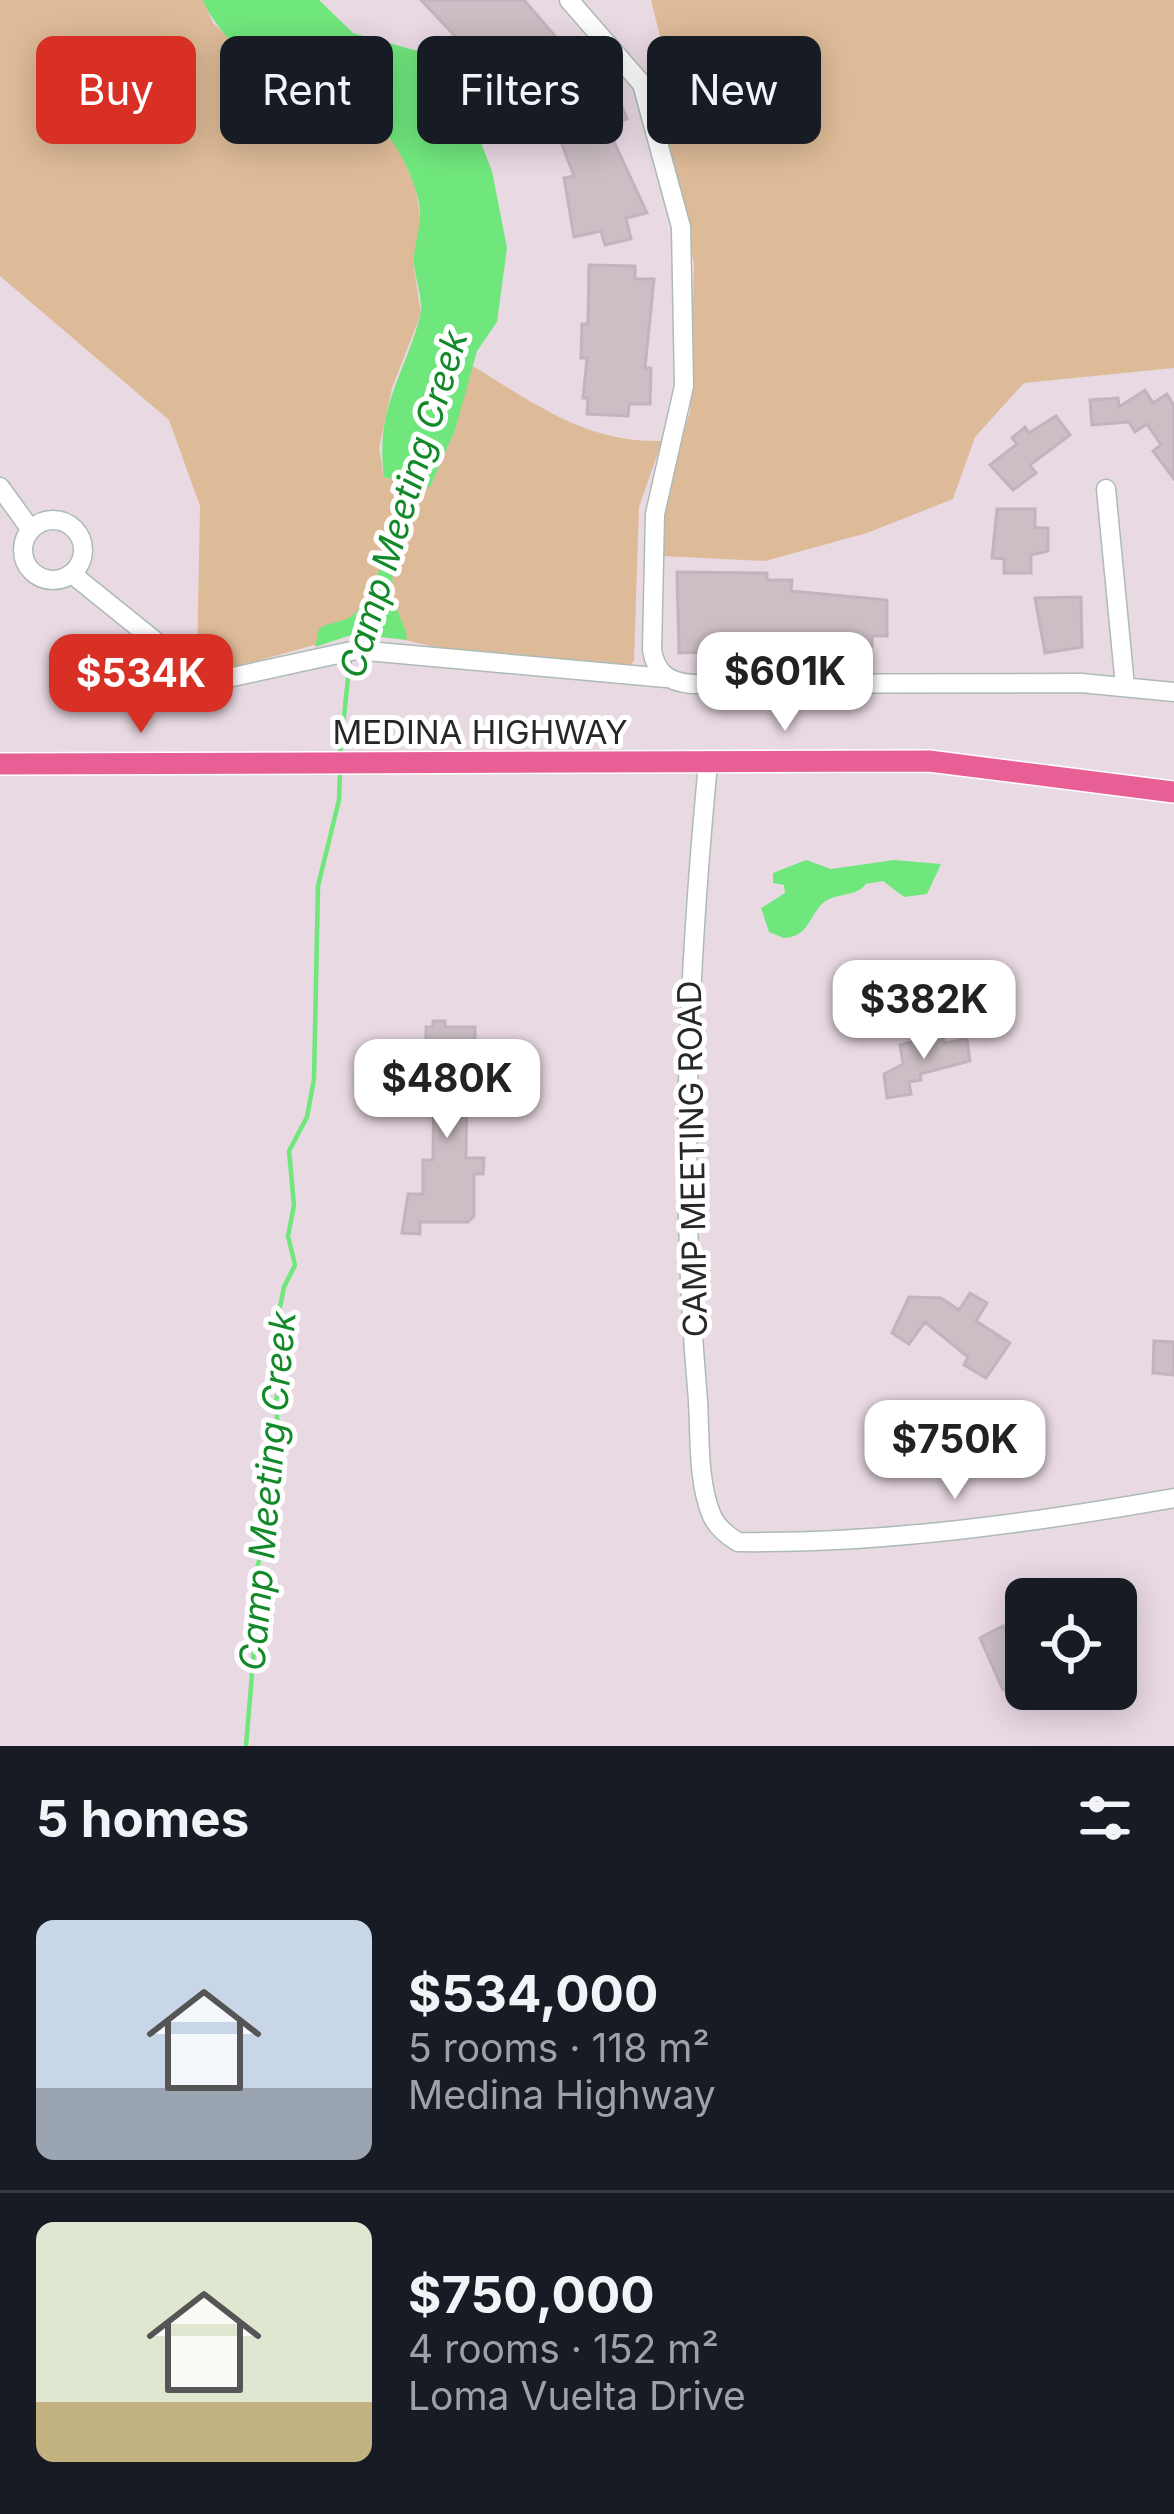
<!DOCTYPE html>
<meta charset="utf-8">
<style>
:root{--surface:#171b24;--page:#20242c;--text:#f1f3f6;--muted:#9ea1a6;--line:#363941;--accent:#d93025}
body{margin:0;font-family:Inter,sans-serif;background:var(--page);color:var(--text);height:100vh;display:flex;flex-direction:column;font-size:45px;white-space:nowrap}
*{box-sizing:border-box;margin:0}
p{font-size:39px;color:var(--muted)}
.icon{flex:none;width:66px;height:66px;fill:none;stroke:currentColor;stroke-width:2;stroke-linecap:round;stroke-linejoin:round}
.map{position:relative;height:1746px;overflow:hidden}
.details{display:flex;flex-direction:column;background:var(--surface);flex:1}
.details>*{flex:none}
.banner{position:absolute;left:36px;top:36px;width:1104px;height:108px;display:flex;gap:24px}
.fabs{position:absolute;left:1005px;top:1578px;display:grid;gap:24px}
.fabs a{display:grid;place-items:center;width:132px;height:132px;border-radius:18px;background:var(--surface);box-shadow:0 6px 30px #0003;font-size:60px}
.price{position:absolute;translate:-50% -102px;padding:0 27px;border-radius:24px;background:#fff;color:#222;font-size:39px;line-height:78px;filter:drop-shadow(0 3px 6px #0008)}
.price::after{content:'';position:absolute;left:50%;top:72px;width:36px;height:27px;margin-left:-18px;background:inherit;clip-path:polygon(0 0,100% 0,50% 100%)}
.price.on{background:var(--accent);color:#fff}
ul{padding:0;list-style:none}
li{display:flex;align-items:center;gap:36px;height:300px;padding:0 36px}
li+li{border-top:3px solid var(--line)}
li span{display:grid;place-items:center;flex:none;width:336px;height:240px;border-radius:18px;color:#555}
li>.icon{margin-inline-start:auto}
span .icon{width:144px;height:144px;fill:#fffc;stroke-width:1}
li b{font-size:51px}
h2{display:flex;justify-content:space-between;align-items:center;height:144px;padding:0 36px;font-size:51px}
.tag{padding:0 42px;border-radius:18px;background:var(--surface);box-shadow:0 6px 30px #0003;font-size:42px;line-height:108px}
.tag.on{background:var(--accent);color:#fff}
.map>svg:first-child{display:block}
.green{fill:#debb98}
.water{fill:#70e77d}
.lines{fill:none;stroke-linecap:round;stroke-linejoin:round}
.stream{stroke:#70e77d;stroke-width:4.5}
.building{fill:#cbbec5;stroke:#c4b3bc;stroke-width:3}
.minor-casing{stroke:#adbbb6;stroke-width:21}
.major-casing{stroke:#fff;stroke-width:24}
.minor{stroke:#fff;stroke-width:18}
.major{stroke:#e85f95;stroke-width:21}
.labels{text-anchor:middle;stroke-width:10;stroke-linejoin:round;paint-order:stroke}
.street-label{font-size:33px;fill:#272727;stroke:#fff}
.water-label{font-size:36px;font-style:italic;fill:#14892a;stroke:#fff}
</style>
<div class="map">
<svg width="1174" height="1746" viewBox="0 0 1174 1746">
<rect width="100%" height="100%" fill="#e9d9e3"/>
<path class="green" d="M0 0H203L213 23 282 88 340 98 364 112 399 148 416 189 422 233 414 268 421 314 392 388 379 448 384 477 430 487 455 430 471 365C536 404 585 443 662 441L639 507 634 661 628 667 463 654 389 636 354 634 224 670 197 660 200 506 169 420 0 276Z
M651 0H1174V368L1024 383 975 437 953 499 867 533 765 561 662 556 666 490 690 412 694 263 657 95 674 92Z"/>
<path class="water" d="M203 0H319L353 33 428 54 478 135 492 171 507 248 497 322 477 351 455 430 430 487 384 477C375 409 403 378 420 317 424 300 415 280 414 263 413 239 426 223 416 191 405 155 377 107 336 98 319 94 298 94 282 88 262 80 208 20 203 0Z
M399 491 415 497C398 529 387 566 395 602 398 616 406 626 407 640L354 634 315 647 319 629C330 621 344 623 353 615 387 584 384 529 399 491Z
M806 860 831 869 894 860 941 864 927 894 904 897 883 881 866 884C854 899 833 891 820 906 807 922 807 936 784 938L769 932 761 908 785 893 784 885 773 883V873Z"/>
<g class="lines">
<path class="stream" d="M340 755 350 659
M246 1746 256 1627 252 1589 273 1504 279 1448 276 1400 285 1364 275 1332 284 1287 295 1265 288 1236 294 1205 289 1151 307 1117 314 1079 318 886 339 800 340 772"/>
</g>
<path class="building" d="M421 0H524L567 50 573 44 587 58 567 79 579 91 552 118 546 104 524 126 482 87 488 82 447 42 454 35Z
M621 104 627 119 607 127 647 213 626 218 631 239 605 245 601 231 574 237 564 178 574 176 556 129Z
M589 265 635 266V279H654L645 368H651L650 404H629L628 416 587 414 588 398H583L587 358H581L582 324H588Z
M1145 390 1153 403 1167 394 1174 406V479L1153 451 1161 445 1147 424 1135 432 1129 422 1092 425 1090 400 1118 398 1119 407Z
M1056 416 1070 435 1030 465 1036 473 1013 490 990 465 1017 444 1012 438 1025 427 1029 433Z
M997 509H1035V528H1048V551L1031 555V573H1004V559L992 558Z
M677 572 767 573V580H792L791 591 887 600V636H872V646L679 653Z
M1081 597 1082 647 1045 653 1035 598Z
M433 1021H445V1027H475V1050L457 1055 456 1081 467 1082 466 1158H484L483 1174H474V1216L468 1222H420V1234L402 1233 408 1194H423V1160H433L434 1080 442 1081V1049H426V1027H433Z
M942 1033 944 1043 967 1039 970 1061 920 1074 921 1080 909 1082 911 1094 887 1098 884 1074 903 1064 900 1045Z
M970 1293 987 1303 976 1321 1010 1343 986 1378 964 1365 968 1357 925 1322 909 1344 892 1333 909 1297 941 1298 959 1310Z
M1154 1341 1174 1342V1375L1153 1373Z
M1003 1626 1026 1677 1021 1683 1026 1695 1015 1700 1010 1688 1003 1690 980 1638Z"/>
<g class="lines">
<g class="minor-casing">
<path id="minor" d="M569 0 642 84 681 227 684 386 655 514 652 650C656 674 669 682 692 684L1081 683 1174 692
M0 487 31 530
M1106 489 1125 686
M23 550a30 30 0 1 1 60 0a30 30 0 1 1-60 0Z
M72 574 175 657 203 673 228 678 356 650 666 678
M708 764C688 972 679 1180 697 1388 701 1428 696 1479 712 1516 717 1527 728 1536 738 1542 883 1544 1031 1523 1174 1498"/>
</g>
<g class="major-casing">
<path id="major" d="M0 764 929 761 1174 792"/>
</g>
<use href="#minor" class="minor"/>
<use href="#major" class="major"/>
</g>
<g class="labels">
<g class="street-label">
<text x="480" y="744">MEDINA HIGHWAY</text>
<text transform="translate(692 1159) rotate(-91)" y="12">CAMP MEETING ROAD</text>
</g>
<g class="water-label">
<text transform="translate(403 504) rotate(-73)" y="13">Camp Meeting Creek</text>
<text transform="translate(267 1491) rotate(-85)" y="13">Camp Meeting Creek</text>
</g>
</g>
</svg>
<div class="fabs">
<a><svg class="icon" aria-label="locate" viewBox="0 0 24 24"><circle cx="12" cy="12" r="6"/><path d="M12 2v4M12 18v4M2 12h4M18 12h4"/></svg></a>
</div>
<b class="price" style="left:785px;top:734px">$601K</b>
<b class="price on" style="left:141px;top:736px">$534K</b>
<b class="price" style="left:924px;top:1062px">$382K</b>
<b class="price" style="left:447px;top:1141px">$480K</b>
<b class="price" style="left:955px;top:1502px">$750K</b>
<div class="banner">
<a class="tag on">Buy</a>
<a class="tag">Rent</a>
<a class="tag">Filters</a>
<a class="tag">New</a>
</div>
</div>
<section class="details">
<h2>5 homes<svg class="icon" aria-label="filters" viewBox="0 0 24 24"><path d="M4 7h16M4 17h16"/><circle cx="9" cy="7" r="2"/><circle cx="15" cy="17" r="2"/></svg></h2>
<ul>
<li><span style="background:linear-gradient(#c9d6e8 70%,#9aa5b1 0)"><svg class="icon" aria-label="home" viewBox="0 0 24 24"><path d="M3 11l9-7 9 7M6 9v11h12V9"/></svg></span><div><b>$534,000</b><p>5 rooms · 118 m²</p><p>Medina Highway</p></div></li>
<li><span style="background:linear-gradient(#dfe7d0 75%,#c2b280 0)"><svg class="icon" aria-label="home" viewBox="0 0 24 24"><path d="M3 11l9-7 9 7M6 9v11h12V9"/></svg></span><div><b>$750,000</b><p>4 rooms · 152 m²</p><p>Loma Vuelta Drive</p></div></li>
</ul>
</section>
